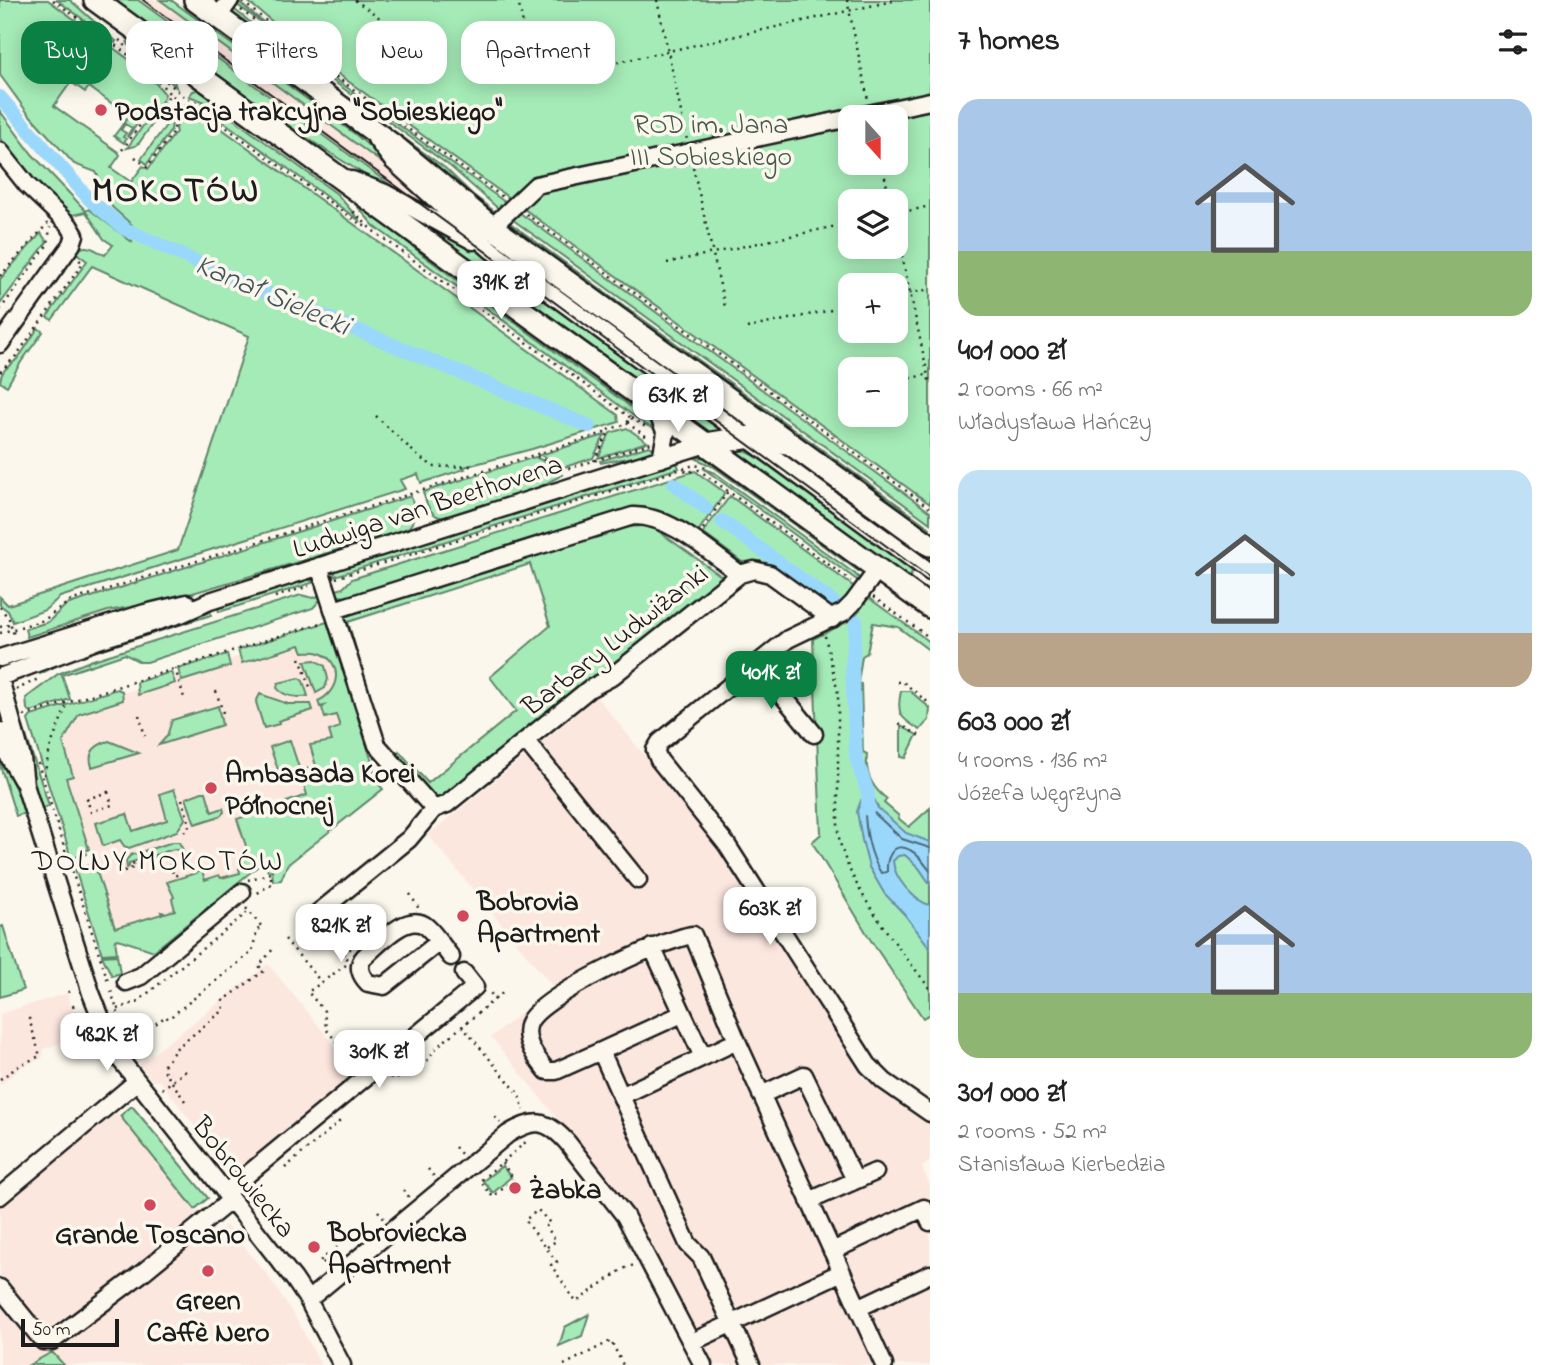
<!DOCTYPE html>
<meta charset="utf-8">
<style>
:root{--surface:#fff;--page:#f6f6f6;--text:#222;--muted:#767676;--accent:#0b8043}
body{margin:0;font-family:"Indie Flower",sans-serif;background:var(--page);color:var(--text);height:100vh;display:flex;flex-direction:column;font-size:26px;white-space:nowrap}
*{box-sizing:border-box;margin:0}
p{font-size:23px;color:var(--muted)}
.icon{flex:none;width:38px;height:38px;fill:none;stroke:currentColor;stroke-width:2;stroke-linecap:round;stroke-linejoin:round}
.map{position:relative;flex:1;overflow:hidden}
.side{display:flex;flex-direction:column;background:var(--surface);width:630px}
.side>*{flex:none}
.hud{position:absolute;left:21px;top:21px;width:665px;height:63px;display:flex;gap:14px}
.needle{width:46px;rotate:159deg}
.tools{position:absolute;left:838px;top:105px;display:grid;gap:14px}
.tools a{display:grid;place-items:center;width:70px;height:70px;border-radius:14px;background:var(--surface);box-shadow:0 4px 18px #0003;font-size:35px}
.scale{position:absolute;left:21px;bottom:18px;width:98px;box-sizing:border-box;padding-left:7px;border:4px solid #1c1c1c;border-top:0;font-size:19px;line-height:24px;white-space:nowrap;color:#1c1c1c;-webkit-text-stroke:5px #fbf7ec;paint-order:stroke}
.price{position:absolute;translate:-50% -60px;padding:0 16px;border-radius:14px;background:#fff;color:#222;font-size:23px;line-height:46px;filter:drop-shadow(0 2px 4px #0008)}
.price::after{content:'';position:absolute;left:50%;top:42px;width:21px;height:16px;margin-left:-10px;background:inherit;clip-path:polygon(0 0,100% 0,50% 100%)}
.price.current{background:var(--accent);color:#fff}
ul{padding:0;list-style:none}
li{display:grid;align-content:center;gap:14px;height:371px;padding:0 28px}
li span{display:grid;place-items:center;height:217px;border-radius:21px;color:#555}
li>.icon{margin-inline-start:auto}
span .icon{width:126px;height:126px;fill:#fffc;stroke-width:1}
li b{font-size:30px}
h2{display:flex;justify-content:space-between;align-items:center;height:84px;padding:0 28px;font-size:30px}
.pill{padding:0 24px;border-radius:21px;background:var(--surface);box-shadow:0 4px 18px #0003;font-size:24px;line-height:63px}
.pill.current{background:var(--accent);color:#fff}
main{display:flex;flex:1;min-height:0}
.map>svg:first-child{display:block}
.built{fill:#fce7df}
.green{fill:#a5ebb7;stroke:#60846a;stroke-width:2;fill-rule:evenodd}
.water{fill:#9ad8fb;stroke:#688da2;stroke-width:2}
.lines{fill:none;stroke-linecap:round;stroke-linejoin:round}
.shore{stroke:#4e6775;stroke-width:2}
.canal{stroke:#9ad8fb;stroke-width:14}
.minor-casing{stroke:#1c1c1c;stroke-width:21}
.major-casing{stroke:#1c1c1c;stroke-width:26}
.path{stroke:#1c1c1c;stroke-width:2.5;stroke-dasharray:2 5;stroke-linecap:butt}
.minor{stroke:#fbf7ec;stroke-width:16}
.major{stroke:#fbf7ec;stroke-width:21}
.tram{stroke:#1c1c1c;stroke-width:2}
.poi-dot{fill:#d1495b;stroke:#fbf7ec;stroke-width:2.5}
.labels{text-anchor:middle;stroke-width:7;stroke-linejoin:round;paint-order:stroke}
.poi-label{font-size:28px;font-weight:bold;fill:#1c1c1c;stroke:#fbf7ec;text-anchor:start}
.park-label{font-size:28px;fill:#455a4a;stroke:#fbf7ec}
.street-label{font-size:28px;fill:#1c1c1c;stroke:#fbf7ec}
.water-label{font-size:30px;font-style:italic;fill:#42545f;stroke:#fbf7ec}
.neighbourhood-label{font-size:30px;letter-spacing:2px;fill:#1c1c1c;stroke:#fbf7ec}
.district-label{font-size:35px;font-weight:bold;letter-spacing:2px;fill:#1c1c1c;stroke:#fbf7ec}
</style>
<main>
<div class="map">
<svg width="930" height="1365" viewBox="0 0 930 1365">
<rect width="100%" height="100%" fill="#fbf7ec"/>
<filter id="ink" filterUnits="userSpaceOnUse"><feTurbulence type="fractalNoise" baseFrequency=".0143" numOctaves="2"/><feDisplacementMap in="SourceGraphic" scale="14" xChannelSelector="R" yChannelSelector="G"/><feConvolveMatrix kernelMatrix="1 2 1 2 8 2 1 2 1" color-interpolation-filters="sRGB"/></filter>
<g filter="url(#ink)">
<path class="built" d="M138 0H160L748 430 724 432Z
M329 628 375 771 154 951 118 939 54 744 76 708Z
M597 697 722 851 863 1078 930 1120V1161L922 1167 930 1186V1365H712L704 1349 705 1343 700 1332 693 1328 630 1208 491 1037 553 987 428 835Z
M268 964 359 1075 234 1178 200 1137 199 1132 165 1087 160 1081H153L139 1065Z
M67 993 81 1036 44 1049 42 1059 24 1065 0 1085V1014Z
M104 1098 216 1233 226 1225 267 1274 297 1320 321 1365H64L52 1352 29 1365H0V1184Z"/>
<path class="green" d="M0 0H48L146 72 165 94C163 106 153 105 146 113 139 120 134 129 128 137L127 136 132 128 125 124 121 130 126 133 123 137 126 139 124 143 114 136 129 116 89 87 85 92 71 82 54 106 118 152 120 155 111 168 131 182 143 166 148 169 176 132 177 119 183 111 204 116 618 415 619 422 532 449 464 467 465 469 421 483 418 474 400 480 405 489 60 597 45 610 13 622 8 611 0 605V597L8 605 178 550 249 336 92 266 52 320 47 317 87 261 75 252C85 242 94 249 105 255L113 245 104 239 86 212 73 215 66 212 41 191 0 138V111L32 154 86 211 89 209 132 242V225L112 207 96 172 74 164 27 112 0 75Z
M57 0H70L116 41 115 43Z
M109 0H138L411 200 410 202C306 141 207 71 109 0Z
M160 0H171L355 134 392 166 389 168Z
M236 0 316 65 509 205 502 212 451 167 314 67 265 25 233 2Z
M246 0H930V504L319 60ZM850 117H896V163H850ZM850 201H896V247H850ZM850 285H896V331H850ZM850 369H896V415H850Z
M230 6 311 71 445 168 472 194 499 215 495 218 227 14Z
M127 41 172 74 176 87 150 62 129 45Z
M201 89 379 218 424 256 653 423 658 431 646 425 374 226 352 200 238 117 224 109 189 96 193 91Z
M163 109 139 143 135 146 127 148 151 115Z
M214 111 232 118 337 194 361 222 213 114Z
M173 116 171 130 147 164 141 159Z
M383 197 492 260 723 430 706 434Z
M516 210 930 512V523L509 217Z
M506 220 930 528V536L503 226Z
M41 233 47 242 0 304V279Z
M487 234 761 431 746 429 485 237Z
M38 328 43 332 21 362 7 386 0 382C1 369 9 367 17 359 25 350 31 338 38 328Z
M627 428 647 442 598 458 610 433Z
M605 435 593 458 565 467 540 455Z
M649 446 655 449 643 455 601 463 600 461Z
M729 449 745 451 764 460 914 570 907 581Z
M535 457 560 469 562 475 532 491 445 518C430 517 427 505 423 492Z
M693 457 710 458 864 571V575L714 467Z
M677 463 679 468 332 577 337 570Z
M703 468 715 473 855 574 862 581 861 583Z
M695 471 724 492 723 496 697 533C669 520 664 507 628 509L347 597 338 596 334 591 343 588 352 579Z
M411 496C415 509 418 520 406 530L169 600 108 611 27 637 25 629 48 622 66 605Z
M730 496 857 589 848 602 832 612 760 561 742 562 704 534V531Z
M640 526H651L724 578 447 798 436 802 397 756 399 751 428 783 516 711 490 677 550 626 530 564 348 622 379 725 375 722 343 617 621 528Z
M307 579 315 582 219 612 218 608Z
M301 595 313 598 321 595V599L313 608 147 662H140L125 654 62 675 70 699 31 712 27 709 26 698 58 674 90 661Z
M867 599H870L930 642V651L898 627 873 623 867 653 862 656 858 683 861 684 863 752 867 754C865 772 872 788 887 799L884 803 899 816 898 818 909 827 930 808V1014L923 1018 870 939 812 842 821 834 813 639 847 622Z
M210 610 211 615 68 660 40 674 37 671 110 642Z
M327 622 375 771 371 775 383 789 287 865 281 880 273 881 272 870 268 871 263 862 154 951 118 939 115 940 117 953 102 954 75 869 91 865 92 870 96 869 115 928 162 914 161 912 165 913 175 910 172 899 174 897 167 882 202 871 205 880 219 875 221 878 240 873 239 868 245 866 243 858 249 855 237 819 307 795 300 772 281 778 270 747 290 740 300 771 316 766 310 745 332 741 329 731 340 727 336 715 325 718 322 708 324 706 320 707 318 701C339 692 344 663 320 653 315 651 309 652 303 652L300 645 242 663 238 650Z
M227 654 230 666 182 681 178 669Z
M315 660 325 666 328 679 325 688 316 693 305 661Z
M171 672 175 683 138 695 137 682Z
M299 678 303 681 308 696C298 698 284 697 277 688L278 683Z
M117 689 122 691 123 700 79 714 63 742 73 776 66 778 89 849 85 851 86 854 70 859 68 847 28 720 31 716Z
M901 691H910L930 708 929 720 920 730C900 718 896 714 901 691Z
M260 694 288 704H311L313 710 278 721 279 724 264 728 256 702Z
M218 706 222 725 159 745 167 736 172 720Z
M23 726 49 806 40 809Z
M901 726 917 735 906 758 901 757Z
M109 741 139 753 92 767C87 752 95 745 109 741Z
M0 751 25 813 16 816 0 765Z
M174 789 185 819 177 831 129 848 124 846 120 840 103 846 96 823 127 814 133 831 167 820 160 794Z
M202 792H206L212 812 223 808 224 812 220 816 195 824 186 798Z
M173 842H179L184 852 174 849 129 863V867L127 868 126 860 131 855Z
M3 926 23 990 0 997V927Z
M117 955 120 973 112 976 102 956Z
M132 1106 208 1198 195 1209 120 1116Z
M502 1166 511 1177 493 1193 483 1181Z
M589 1314 582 1336 559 1346 565 1327Z
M52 1352 64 1365H29Z"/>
<path class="water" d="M871 792 878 808 906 833 930 842V884L919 868 905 855 898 856 893 861C894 878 914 901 930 905V948L905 915 884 893 869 867 862 840 857 811 864 793Z"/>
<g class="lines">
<path class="shore" d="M930 848 902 839 871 810H865C865 831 870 855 881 873L887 872C886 860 892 840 910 850 918 854 925 864 930 871"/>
<path class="canal" d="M0 97 90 200 125 229 236 280 589 426
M674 484 706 508
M722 521 834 603
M856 621 852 667 856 758 868 793V809"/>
<g class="minor-casing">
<path id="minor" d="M218 17 230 0
M854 117 930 101
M376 139 392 160 491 250 930 572
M0 151 27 185 69 225 75 235 72 244 0 344
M352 180 385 193 473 241
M492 227 536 185 850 118
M655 408 666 433 661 459
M319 566 377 745 434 809
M878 569 853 603 844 612 788 639 660 742 655 750 659 760 727 845 868 1065 884 1081 930 1113
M334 610 633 516C671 515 710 553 740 574
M0 658 145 613 187 603
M757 664 814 734
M0 677 96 641 181 614 210 601 706 444
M0 679 22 758 25 785 91 993 115 1053 294 1279 308 1300 342 1365
M0 731 9 757 22 780
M526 741 638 880
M434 809 447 804 589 689 610 678 740 574 754 570 770 574 832 619
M308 921 409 839 434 809
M439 942 384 986 368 983C361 976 356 966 364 957 378 945 408 910 427 927 436 935 443 947 451 957
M652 947 703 1057
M126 982 141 976 242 892
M601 1051 682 1014
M761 1095 804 1075 855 1180
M621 1096 601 1051 556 1071H547C537 1059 522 1040 529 1023 539 997 662 939 693 935L737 1041
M225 1193 475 987 464 973
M0 1196 136 1082
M809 1201 875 1172
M832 1251 924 1208 930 1222
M0 1288 43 1341H52L142 1273 231 1200
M308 1300 508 1134C534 1118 546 1119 567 1142L625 1216 703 1365
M858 1308 930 1274
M692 1342 842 1272
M751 1365 701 1257 688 1244 621 1096 737 1041 884 1365"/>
</g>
<g class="major-casing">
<path id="major" d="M95 0 930 607
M195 0 398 149 492 227 930 545
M706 444 751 437 786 443"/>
</g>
<path class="path" d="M53 0 145 67 170 94 188 107 212 117 360 224 369 228
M355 0 435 58
M518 0 534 81 897 0
M657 0 687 140
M847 0 868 100
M243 2 317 63 504 198
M241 10 266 29
M119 40 186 98 214 108
M122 150 149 113 161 107 170 94
M135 157 147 167 174 131 175 117 185 105
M882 163 890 201
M693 167 725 307
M526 214 930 508
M896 214 930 206
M896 228 930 385
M667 263 850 223
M0 276 48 223
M896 296 930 289
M0 310 48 244 50 227
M747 328 850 306
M0 372 16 356 83 263 78 259
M896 381 930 374
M844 393 850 391
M376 416 420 458 435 467 472 466 474 469
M631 418 649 429
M627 423 650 439
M537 456 564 470 651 443
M594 461 610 430
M685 470 686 472 699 470 851 581
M703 529 728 491
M336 578 694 465 707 467
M275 597 309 586
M873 597 930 638
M0 607 9 619 15 638
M0 627 9 625
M0 633 44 620 70 601 604 433V431L626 424 631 418 372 230 351 209
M825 636 838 693V830C843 882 899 947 930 989
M300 658 311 690
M175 668 185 701
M897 682H903L930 704
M16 690 38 679
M216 691 224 716
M139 715 145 736
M24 716 321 623
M899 724 922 737
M38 763 68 860
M44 775 51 745 68 702
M108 792 112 805 91 812 87 799Z
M182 799 190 825 184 832
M156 856 166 854 174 876 180 874
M72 871 108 981
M124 871 133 868 132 864 156 856 158 863
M248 880 271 873V884L256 894
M410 894 419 909
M285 939 321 982
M347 959 343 955 351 948
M346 965 308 992 324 1011 326 1029 358 1067
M68 991 70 994
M111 991 128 1044
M495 999 503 993
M73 1005 84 1036
M117 1009 137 1002 249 911
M462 1026 518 1093 524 1110
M128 1045 166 1016 168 1019 252 952 257 930 262 927 245 907
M390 1077 396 1079 426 1062 436 1048 495 999 488 990
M0 1079 22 1064 40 1056 28 1015
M162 1089 187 1070
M185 1101 165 1072 164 1065 172 1055 174 1050 224 1010 223 1001 264 971 259 966 273 949
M495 1117 500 1123
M455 1147 462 1155
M502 1163 514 1179 493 1197 480 1181 527 1141
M285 1168 339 1122 336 1120
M428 1169 435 1178
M403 1190 410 1198
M378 1211 385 1219
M354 1231 361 1239
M547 1247 556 1241 546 1226 550 1223 538 1210 525 1220 557 1262 551 1265 576 1302 623 1269 634 1265
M335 1257 340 1253 338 1250 322 1264 320 1261 337 1247
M564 1365 611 1341 623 1365"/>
<use href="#minor" class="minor"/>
<use href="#major" class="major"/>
<path class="tram" d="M143 0 930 578"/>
</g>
</g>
<g class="poi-dot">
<circle cx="101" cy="110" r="7"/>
<circle cx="211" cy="788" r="7"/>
<circle cx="463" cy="916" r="7"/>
<circle cx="515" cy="1188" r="7"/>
<circle cx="150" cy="1205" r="7"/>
<circle cx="314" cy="1247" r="7"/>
<circle cx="208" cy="1271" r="7"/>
</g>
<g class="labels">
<g class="poi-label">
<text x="115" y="120">Podstacja trakcyjna "Sobieskiego"</text>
<text x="225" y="782">Ambasada Korei<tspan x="225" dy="32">Północnej</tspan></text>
<text x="477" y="910">Bobrovia<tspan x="477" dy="32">Apartment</tspan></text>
<text x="529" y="1198">Żabka</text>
<text x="328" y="1241">Bobroviecka<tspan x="328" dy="32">Apartment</tspan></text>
<text x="150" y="1243" text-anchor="middle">Grande Toscano</text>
<text x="208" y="1309" text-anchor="middle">Green<tspan x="208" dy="32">Caffè Nero</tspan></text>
</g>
<g class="park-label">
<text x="711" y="133">ROD im. Jana<tspan x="711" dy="32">III Sobieskiego</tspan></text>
</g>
<g class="street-label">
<text transform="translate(427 505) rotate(-18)" y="10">Ludwiga van Beethovena</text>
<text transform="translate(614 639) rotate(-38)" y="10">Barbary Ludwiżanki</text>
<text transform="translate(245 1176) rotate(51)" y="10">Bobrowiecka</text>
</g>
<g class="water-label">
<text transform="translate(273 294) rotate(23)" y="10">Kanał Sielecki</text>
</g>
<g class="neighbourhood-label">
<text x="158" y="870">DOLNY MOKOTÓW</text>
</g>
<g class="district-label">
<text x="176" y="201">MOKOTÓW</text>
</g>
</g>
</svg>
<div class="tools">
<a><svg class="needle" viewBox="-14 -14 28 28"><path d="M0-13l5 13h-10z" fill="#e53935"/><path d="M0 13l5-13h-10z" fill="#767676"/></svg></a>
<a><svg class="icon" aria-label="layers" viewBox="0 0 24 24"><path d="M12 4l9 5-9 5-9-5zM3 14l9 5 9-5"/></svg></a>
<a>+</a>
<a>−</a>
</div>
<div class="scale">50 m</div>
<b class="price" style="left:501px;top:321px">391K zł</b>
<b class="price" style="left:678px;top:434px">631K zł</b>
<b class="price current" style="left:771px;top:711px">401K zł</b>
<b class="price" style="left:770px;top:947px">603K zł</b>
<b class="price" style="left:341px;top:964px">821K zł</b>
<b class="price" style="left:107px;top:1073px">482K zł</b>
<b class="price" style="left:379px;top:1090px">301K zł</b>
<div class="hud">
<a class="pill current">Buy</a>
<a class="pill">Rent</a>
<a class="pill">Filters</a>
<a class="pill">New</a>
<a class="pill">Apartment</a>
</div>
</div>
<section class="side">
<h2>7 homes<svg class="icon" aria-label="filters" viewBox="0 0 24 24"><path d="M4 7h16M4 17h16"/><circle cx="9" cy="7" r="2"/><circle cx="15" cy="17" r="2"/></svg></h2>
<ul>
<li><span style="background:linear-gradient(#a9c7e8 70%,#8fb573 0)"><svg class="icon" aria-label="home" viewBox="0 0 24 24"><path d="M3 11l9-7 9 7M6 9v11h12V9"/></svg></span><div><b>401 000 zł</b><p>2 rooms · 66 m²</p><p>Władysława Hańczy</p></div></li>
<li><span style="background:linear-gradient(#bfe0f5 75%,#b9a48a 0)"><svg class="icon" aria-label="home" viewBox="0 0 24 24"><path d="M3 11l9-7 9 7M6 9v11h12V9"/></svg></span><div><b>603 000 zł</b><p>4 rooms · 136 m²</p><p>Józefa Węgrzyna</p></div></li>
<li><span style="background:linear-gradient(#a9c7e8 70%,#8fb573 0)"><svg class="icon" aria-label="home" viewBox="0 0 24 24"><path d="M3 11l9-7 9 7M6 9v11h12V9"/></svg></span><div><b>301 000 zł</b><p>2 rooms · 52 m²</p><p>Stanisława Kierbedzia</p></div></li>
</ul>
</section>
</main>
